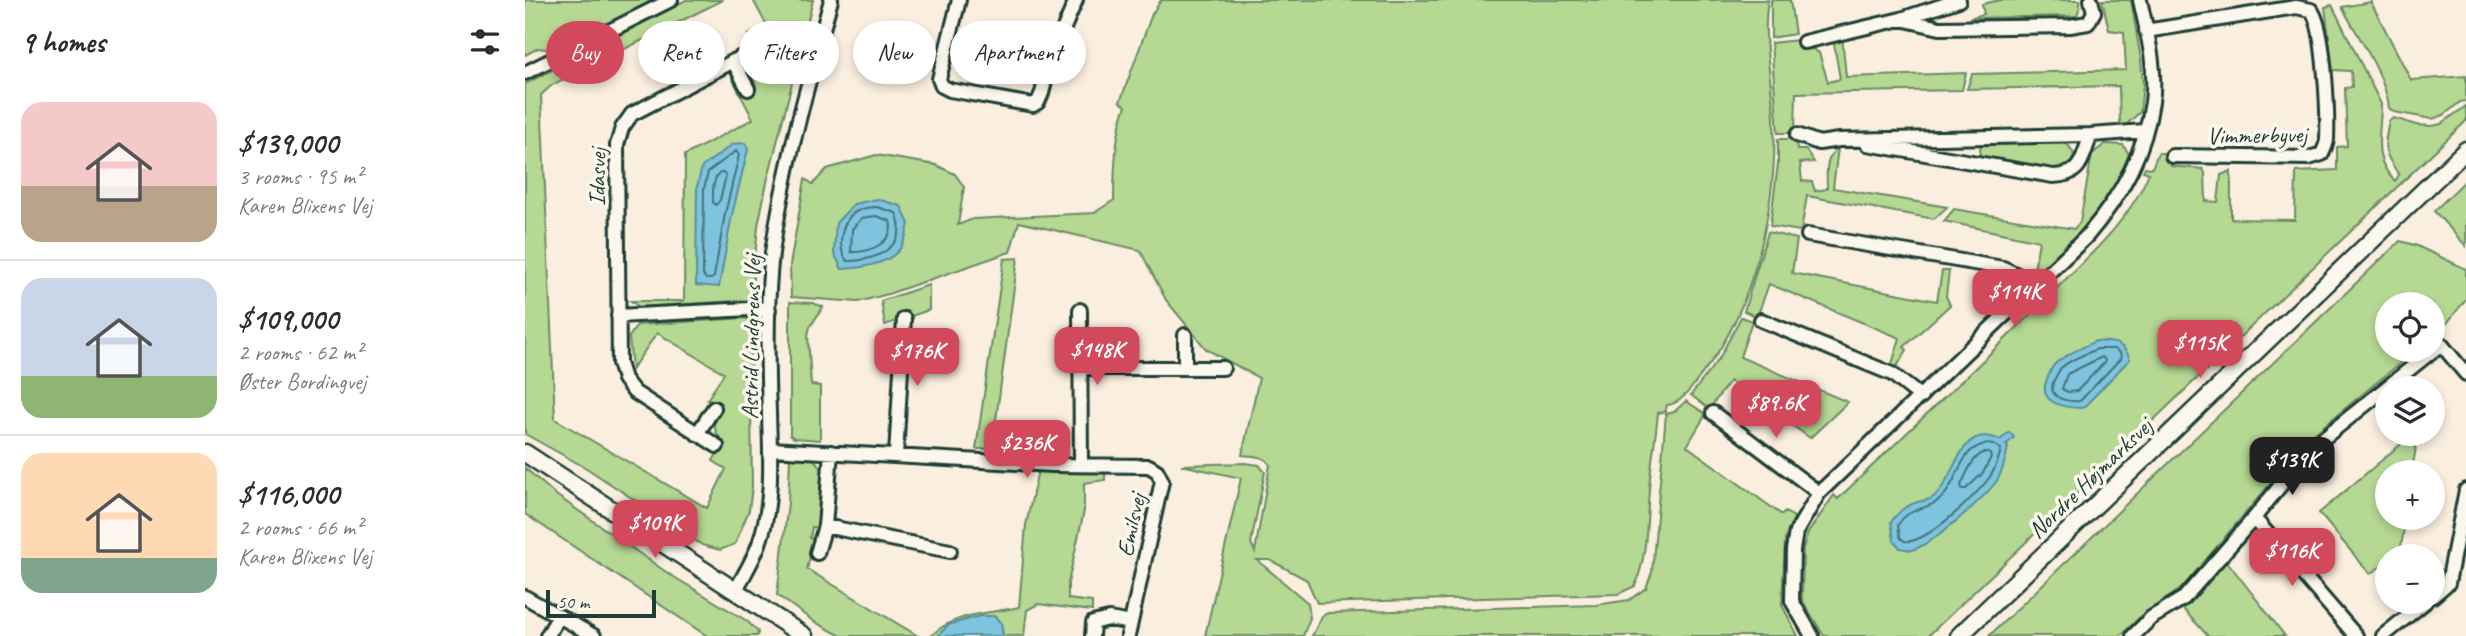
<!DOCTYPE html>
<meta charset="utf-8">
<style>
:root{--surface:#fff;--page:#f7f7f7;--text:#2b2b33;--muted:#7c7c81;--line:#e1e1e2;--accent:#d1495b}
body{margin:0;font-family:Caveat,sans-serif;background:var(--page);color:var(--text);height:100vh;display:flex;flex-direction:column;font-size:26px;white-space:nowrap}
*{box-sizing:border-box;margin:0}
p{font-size:23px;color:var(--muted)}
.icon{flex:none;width:38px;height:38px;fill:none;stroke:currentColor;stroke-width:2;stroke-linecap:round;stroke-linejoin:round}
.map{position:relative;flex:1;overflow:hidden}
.details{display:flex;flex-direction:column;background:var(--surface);width:525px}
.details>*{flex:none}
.top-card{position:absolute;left:21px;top:21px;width:665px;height:63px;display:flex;gap:14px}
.buttons{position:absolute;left:1850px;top:292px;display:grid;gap:14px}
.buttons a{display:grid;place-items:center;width:70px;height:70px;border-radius:50%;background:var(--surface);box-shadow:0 4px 10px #0003;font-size:35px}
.scale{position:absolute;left:21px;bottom:18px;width:110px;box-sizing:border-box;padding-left:7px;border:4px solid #1f3d34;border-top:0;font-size:19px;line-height:24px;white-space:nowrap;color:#1f3d34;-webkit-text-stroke:5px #fbf7ec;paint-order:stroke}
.price{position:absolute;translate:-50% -60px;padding:0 16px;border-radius:14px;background:var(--accent);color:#fff;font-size:23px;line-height:46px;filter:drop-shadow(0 2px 4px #0008)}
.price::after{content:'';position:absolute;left:50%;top:42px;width:21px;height:16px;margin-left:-10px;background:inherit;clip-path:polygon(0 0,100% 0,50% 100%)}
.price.current{background:#222;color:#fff}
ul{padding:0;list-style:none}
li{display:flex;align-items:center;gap:21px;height:175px;padding:0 21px}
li+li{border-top:2px solid var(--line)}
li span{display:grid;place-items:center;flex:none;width:196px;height:140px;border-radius:21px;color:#555}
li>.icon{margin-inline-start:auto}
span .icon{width:84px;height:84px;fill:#fffc;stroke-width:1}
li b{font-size:30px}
h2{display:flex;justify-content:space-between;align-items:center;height:84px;padding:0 21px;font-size:30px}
.chip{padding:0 24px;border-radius:32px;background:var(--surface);box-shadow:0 4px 10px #0003;font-size:24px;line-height:63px}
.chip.current{background:var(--accent);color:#fff}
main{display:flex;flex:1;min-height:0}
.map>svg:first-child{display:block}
.green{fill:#b5d893;stroke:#6a8a64;stroke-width:2}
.water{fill:#7ec4df;stroke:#588e9b;stroke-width:2}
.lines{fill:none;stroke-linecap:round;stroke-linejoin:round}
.shore{stroke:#457378;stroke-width:2}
.street-casing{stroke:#1f3d34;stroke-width:18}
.secondary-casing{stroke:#1f3d34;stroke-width:21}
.street{stroke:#fbf7ec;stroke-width:12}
.secondary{stroke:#fbf7ec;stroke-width:16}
.labels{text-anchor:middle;stroke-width:7;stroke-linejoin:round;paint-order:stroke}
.street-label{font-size:24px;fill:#1f3d34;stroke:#fbf7ec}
</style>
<main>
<section class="details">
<h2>9 homes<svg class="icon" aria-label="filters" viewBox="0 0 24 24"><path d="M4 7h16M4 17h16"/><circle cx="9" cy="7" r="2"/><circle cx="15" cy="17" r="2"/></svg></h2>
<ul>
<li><span style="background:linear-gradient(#f6c9c9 60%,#b9a48a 0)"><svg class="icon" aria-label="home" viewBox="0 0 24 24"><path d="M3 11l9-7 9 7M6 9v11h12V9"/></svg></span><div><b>$139,000</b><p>3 rooms · 95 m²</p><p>Karen Blixens Vej</p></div></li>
<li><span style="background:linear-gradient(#c9d6e8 70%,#8fb573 0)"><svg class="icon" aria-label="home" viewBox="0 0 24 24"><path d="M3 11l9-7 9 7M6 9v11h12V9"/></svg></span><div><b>$109,000</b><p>2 rooms · 62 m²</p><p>Øster Bordingvej</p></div></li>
<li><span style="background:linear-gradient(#ffd9b3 75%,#7fa58c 0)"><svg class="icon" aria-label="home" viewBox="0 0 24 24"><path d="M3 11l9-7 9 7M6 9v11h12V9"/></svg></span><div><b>$116,000</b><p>2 rooms · 66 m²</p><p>Karen Blixens Vej</p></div></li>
</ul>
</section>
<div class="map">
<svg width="1941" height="636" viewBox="0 0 1941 636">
<rect width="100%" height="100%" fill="#faeede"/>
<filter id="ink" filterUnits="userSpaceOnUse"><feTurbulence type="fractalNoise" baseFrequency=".0143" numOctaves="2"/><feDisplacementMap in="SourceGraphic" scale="14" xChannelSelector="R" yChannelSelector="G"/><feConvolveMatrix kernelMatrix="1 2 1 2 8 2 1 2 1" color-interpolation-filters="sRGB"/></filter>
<g filter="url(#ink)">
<path class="green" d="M0 0H136L38 51 13 48 0 55Z
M161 0H198L27 85 16 95 30 419 182 508 201 469 188 461 198 443 191 432 189 424 197 408 182 400 199 373 132 333 107 369 104 337 112 325 220 318 225 321 227 487 224 510 210 544 195 550 177 545 63 469 0 434V84Z
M228 0H288L242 182 233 226 226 300 114 307 106 301H159L160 155 228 119 207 78 208 76 219 93 231 86C226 73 221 63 235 54L223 35 242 26Z
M636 0H1243C1236 41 1248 81 1249 122 1253 199 1229 309 1180 370 1171 381 1158 404 1142 405L1140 412 1133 413C1131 435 1127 457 1125 478 1121 514 1124 552 1110 586L1093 594 792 603 782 580 745 560H732L783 603 785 618 778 636H680L716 478 656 465 720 463 734 465 740 472 726 543 730 552 745 465C740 455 727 456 717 455L734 378 681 349 641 300 615 250 494 222 485 252 363 294 333 302 266 297 265 265 280 179 288 184 302 169 351 155 411 165 430 174 439 187 433 225 448 219 569 213 589 200C589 172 590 131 601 106L595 102 627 14Z
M1246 0H1265L1270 34 1246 38Z
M1475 0H1555V6L1552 16 1444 18 1459 14 1457 4Z
M1577 0H1606L1616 60 1618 85 1615 112 1601 125H1595L1594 86 1442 89 1447 74 1601 70 1599 32 1584 30Z
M1846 2 1886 80 1941 76V101L1935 102 1919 115 1907 119 1869 112 1864 108C1861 76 1832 35 1817 7Z
M1807 5 1856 104C1856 133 1846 159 1870 181L1874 175C1858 150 1858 151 1864 121L1869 118 1891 125 1907 126 1916 124 1941 106V121L1403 636H1299L1277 600 1278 548 1283 533 1309 495 1313 499C1383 431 1455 365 1524 296 1560 259 1604 223 1624 173L1618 171 1620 167 1627 168 1633 153H1646V166L1678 169 1680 173 1681 201 1693 202 1696 175 1706 171V219L1770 220 1771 172 1812 170V147L1822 146 1820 88 1827 87 1826 71 1808 70 1800 7Z
M1317 36 1321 77 1441 73 1437 90 1271 93 1270 133H1253L1246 43 1273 40 1276 50 1288 49 1294 53 1303 82 1315 79 1309 44 1313 38Z
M1253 139H1271L1272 150H1281L1289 162 1275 163 1277 181 1287 182 1290 191 1302 189C1302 173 1299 158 1313 148L1308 188 1422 207 1409 219 1282 196 1276 231 1245 226 1253 164Z
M1540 143 1544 146 1549 154 1546 164 1539 171H1528L1454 157 1456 144Z
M1580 144 1598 145 1604 154C1591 203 1552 237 1517 272L1509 270 1514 241 1419 221 1429 209 1549 229 1555 222 1567 154Z
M1941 180V246L1909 211Z
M1243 232 1272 239 1267 273 1412 301 1417 271H1424L1421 296 1425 305 1379 347 1382 350 1369 371 1365 370 1375 338 1244 284 1232 317 1219 311Z
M1875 241 1890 245 1941 269V299L1919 327 1908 336V304H1862V350H1891L1783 439 1657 588 1616 616 1595 636H1464Z
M493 258 467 449H451L479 259Z
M404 285V310L360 325 356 301Z
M265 302 288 303 298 307 285 327 283 335 286 385 295 386V440L269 438 265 435Z
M1216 317 1227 321 1215 357 1323 402 1285 438 1205 381 1184 409 1166 395 1195 357Z
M1161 401 1181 414 1162 446 1257 515 1260 512 1269 517 1260 540 1257 605 1273 636H787L797 616 803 613 1071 605 1104 600 1121 588 1127 572 1141 414 1149 412Z
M1888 434H1893L1887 472H1862V518H1881L1875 552 1869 556H1862V562L1845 574 1794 513Z
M271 456 287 457 297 469 298 475 293 528 287 527 285 538 289 540 282 569 393 636H316L288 621 252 595 263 503 265 458Z
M0 468 31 495 144 574 222 621 233 632 232 636H182L0 514Z
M513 470H580V480L559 483V511L543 583V599L567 602V611L513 604 502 610 499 636H478L476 623 469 616C448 616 427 620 413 636H406C429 612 465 614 494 607L501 525Z
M1701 560 1760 636H1683L1657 608 1680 580Z"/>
<path class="water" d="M220 143 223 149 207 215 194 287 171 285 172 187 177 167 208 144Z
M352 199 376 206 384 224C382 231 381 239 377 245 368 264 336 268 317 269L309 253 311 223 329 204Z
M1570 341C1588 342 1598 341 1605 359L1558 408C1539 408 1510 403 1523 377 1525 372 1527 366 1531 363 1542 353 1558 348 1570 341Z
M1484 432 1489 437 1481 445 1483 446C1481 459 1478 471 1471 482 1459 498 1405 547 1386 550 1385 550 1377 548 1375 548L1369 540 1366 522C1375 510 1381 505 1396 501 1399 500 1405 500 1407 498 1431 482 1433 420 1475 440Z
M455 616H469L476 623 478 636H413L423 625Z"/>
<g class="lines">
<path class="shore" d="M211 151 214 155 200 214 189 277 186 279H181L178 275 179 189 183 172Z
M195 173H199L201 176 195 200 191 205 188 202C188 192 187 179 195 173Z
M352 207 371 213C386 246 349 262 322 261 311 246 316 218 334 210 339 208 347 207 352 207Z
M351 216 365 221C371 242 344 253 326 252L327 229 337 218Z
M1572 349H1589L1595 353 1596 358 1555 401C1539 402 1520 397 1530 378 1532 375 1534 370 1536 368 1545 359 1561 354 1572 349Z
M1577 357 1580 360 1579 363 1552 391 1543 392 1537 389 1542 374Z
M1461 444 1469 445 1476 449C1474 459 1471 467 1466 475 1455 493 1399 546 1379 541L1375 537 1373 525C1385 504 1407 512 1421 493 1434 476 1437 447 1461 444Z
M1460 452 1464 453 1466 457 1458 473 1441 489H1437L1436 485C1442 473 1447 457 1460 452Z"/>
<g class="street-casing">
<path id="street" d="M434 0 414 79 417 86 425 90 508 105 513 102 517 93 526 58 551 0
M1376 19 1415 28 1545 26 1563 23 1569 12 1566 0
M1621 31 1771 7 1786 10C1800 25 1803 116 1802 139 1802 144 1799 149 1797 154L1784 158 1647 156
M1279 42 1376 19 1434 0
M208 61 223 89
M0 73 146 0
M1272 135 1294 143 1314 140 1566 135 1619 131
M1342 144 1528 176C1558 175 1556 159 1566 135
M1283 235 1478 268 1501 279 1510 287
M555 310 556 464
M93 316 225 309 244 310
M1236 320 1367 374 1396 397
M660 335V368
M555 368H698
M1188 413 1294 493
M172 434 189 408
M192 446 109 392 99 379 94 363 92 145 97 128 107 114 230 50
M245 449 528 465 624 466 632 471 637 481 603 636
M371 455 379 319
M1729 518 1831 636
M300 526 425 551
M292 553 300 526 306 452
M210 592C218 576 228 561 234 544 249 502 245 456 244 413 242 360 241 306 247 253 259 167 283 84 306 0
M1908 596 1923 583 1941 490
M0 597 69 636
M22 636 34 616
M567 636 568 623 584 619 606 623
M1287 636 1267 601 1268 550 1271 532 1294 493 1561 237C1594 199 1620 153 1627 102 1632 68 1622 33 1615 0
M1608 636 1626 618 1659 598 1729 518 1785 449 1916 344 1941 374
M1858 636 1900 602"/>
</g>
<g class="secondary-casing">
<path id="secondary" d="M0 453 279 636
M1434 636 1941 150"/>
</g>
<use href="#street" class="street"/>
<use href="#secondary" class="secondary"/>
</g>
</g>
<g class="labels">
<g class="street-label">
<text transform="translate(1732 135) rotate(-1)" y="8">Vimmerbyvej</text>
<text transform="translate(72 177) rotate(-89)" y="8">Idasvej</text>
<text transform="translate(226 337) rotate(-89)" y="8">Astrid Lindgrens Vej</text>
<text transform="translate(1565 478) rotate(-44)" y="8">Nordre Højmarksvej</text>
<text transform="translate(606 525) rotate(-78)" y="8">Emilsvej</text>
</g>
</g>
</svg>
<div class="buttons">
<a><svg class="icon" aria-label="locate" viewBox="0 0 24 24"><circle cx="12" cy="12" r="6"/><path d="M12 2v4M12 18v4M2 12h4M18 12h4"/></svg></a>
<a><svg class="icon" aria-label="layers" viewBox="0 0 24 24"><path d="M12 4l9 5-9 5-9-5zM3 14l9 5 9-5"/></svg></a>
<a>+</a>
<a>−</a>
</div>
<div class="scale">50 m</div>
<b class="price" style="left:1490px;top:329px">$114K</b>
<b class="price" style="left:1675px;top:380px">$115K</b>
<b class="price" style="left:572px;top:387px">$148K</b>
<b class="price" style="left:392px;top:388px">$176K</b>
<b class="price" style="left:1251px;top:440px">$89.6K</b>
<b class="price" style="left:502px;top:480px">$236K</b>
<b class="price current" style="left:1767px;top:497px">$139K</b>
<b class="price" style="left:130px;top:560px">$109K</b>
<b class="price" style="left:1767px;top:588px">$116K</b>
<div class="top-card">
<a class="chip current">Buy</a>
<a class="chip">Rent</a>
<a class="chip">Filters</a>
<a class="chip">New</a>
<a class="chip">Apartment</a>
</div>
</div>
</main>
